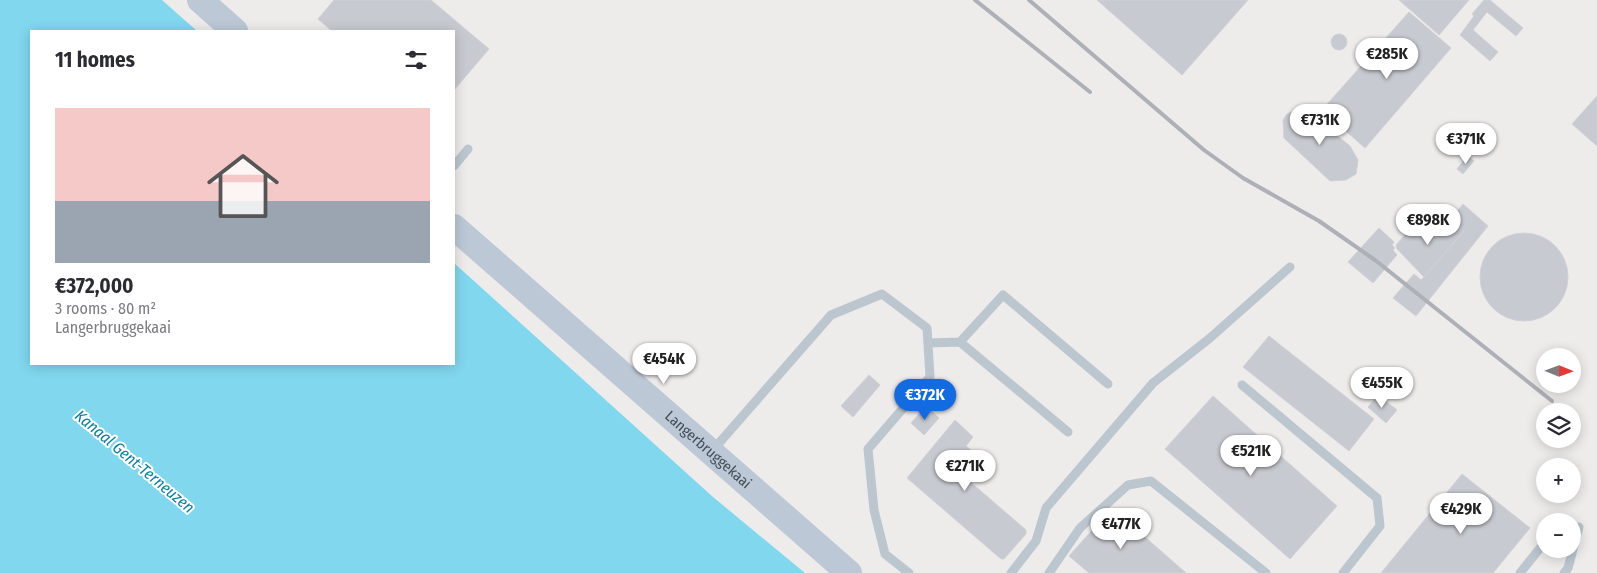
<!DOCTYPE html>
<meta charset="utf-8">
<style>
:root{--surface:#fff;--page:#f2f2f3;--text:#2b2b33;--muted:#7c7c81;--accent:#126be1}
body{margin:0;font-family:"Fira Sans Condensed",sans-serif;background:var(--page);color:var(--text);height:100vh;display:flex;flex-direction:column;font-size:19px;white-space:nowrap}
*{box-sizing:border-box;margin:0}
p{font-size:16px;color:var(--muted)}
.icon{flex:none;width:28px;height:28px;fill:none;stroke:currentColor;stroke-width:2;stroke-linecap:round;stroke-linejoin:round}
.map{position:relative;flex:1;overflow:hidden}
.drawer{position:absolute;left:30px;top:30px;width:425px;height:335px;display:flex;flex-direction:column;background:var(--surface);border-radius:0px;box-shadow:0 2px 12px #0003}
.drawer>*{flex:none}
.needle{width:32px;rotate:91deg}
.controls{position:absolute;left:1536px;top:348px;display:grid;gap:10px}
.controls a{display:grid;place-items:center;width:45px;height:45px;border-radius:50%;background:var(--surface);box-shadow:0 2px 12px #0003;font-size:25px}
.price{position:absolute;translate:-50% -42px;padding:0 11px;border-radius:18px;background:#fff;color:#222;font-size:16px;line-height:32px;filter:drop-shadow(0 1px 2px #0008)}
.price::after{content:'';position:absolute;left:50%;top:30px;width:15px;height:11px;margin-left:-8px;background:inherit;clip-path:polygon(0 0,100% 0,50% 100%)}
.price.on{background:var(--accent);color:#fff}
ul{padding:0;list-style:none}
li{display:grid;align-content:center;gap:10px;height:265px;padding:0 25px}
li span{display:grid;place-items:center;height:155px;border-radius:0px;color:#555}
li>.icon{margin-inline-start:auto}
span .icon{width:90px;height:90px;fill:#fffc;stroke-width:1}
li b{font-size:21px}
h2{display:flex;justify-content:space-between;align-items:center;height:60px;padding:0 25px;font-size:21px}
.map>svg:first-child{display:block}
.water{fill:#81d7ee}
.building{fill:#c7cad0;stroke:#cfd1d7}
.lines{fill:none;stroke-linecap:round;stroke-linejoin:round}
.lane{stroke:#bbc6cf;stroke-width:9}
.secondary{stroke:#bcc8d6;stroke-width:26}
.rail{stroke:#adb0b6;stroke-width:4}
.labels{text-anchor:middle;stroke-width:4;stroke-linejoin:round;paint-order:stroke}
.street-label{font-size:15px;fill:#434e59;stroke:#fff}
.water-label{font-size:16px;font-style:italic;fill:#087fa0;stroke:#fff}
</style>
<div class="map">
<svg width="1597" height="573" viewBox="0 0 1597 573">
<rect width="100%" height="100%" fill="#eeebeb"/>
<path class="water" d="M0 0H162L197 31H31V364H454V263L713 497 805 573H0Z"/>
<path class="building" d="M334 0H431L489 49 454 90V31H332L318 19Z
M1097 0H1248L1182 75Z
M1399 0H1469L1439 35Z
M1484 0H1490L1523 28 1516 36 1487 12 1473 30 1498 52 1490 61 1460 35 1474 16 1472 14Z
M1409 12 1451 48 1365 148 1322 110Z
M1331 42a8 8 0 1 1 16 0a8 8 0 1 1-16 0Z
M1597 96V146L1572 124Z
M1296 110 1308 112 1350 146 1358 160 1356 174 1346 180 1330 181 1284 138 1283 120 1287 114Z
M1468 155 1474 161 1463 174 1457 169Z
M1463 204 1488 226 1416 316 1393 298 1414 274 1421 280 1464 231 1450 220Z
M1450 220 1464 231 1424 277 1397 249 1396 245 1414 225H1417L1433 237Z
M1379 228 1394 242 1392 245 1395 248 1393 250 1397 255 1373 283 1348 262Z
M1480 277a44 44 0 1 1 88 0a44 44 0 1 1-88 0Z
M1269 336 1374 419 1349 451 1243 367Z
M869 375 880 385 853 417 841 406Z
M1378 395 1397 410 1386 423 1368 407Z
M1213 396 1337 506 1290 559 1165 449Z
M926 406 939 418 924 435 911 423Z
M955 420 973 437 966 446 983 460 967 479 1026 530V534L1004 559H1001L907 478Z
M1462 474 1530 528 1493 573H1381Z
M1112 508 1186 573H1089L1069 556Z"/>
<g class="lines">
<path class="lane" d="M454 166 468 149
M960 342 1003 295 1108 384
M928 343 960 342 1068 432
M1242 385 1377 498 1380 526 1343 573
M713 450 831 315 882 294 927 328 930 377 868 449 874 510 885 554 909 573
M1011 573 1036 541 1046 508 1153 383 1210 338 1290 267
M1049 573 1080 528 1128 485 1151 481 1266 573
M1520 573 1545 542
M1564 573 1568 568 1579 527 1572 528"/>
<g class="secondary">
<path d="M200 0 235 31"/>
<path id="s1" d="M454 227 849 573"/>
</g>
<path class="rail" d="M975 0 1090 92
M1029 0 1204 150 1243 178 1319 221 1375 260 1552 401"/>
</g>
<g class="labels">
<g class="street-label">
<text dy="5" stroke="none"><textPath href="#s1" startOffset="338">Langerbruggekaai</textPath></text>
</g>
<g class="water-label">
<text transform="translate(135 461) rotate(40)" y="6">Kanaal Gent-Terneuzen</text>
</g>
</g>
</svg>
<div class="controls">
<a><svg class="needle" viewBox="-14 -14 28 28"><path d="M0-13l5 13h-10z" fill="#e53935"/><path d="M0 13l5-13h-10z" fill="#7c7c81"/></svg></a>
<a><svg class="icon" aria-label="layers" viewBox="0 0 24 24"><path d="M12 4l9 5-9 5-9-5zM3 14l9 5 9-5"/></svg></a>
<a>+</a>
<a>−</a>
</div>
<b class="price" style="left:1387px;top:80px">€285K</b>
<b class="price" style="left:1320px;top:146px">€731K</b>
<b class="price" style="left:1466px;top:165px">€371K</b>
<b class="price" style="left:1428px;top:246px">€898K</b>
<b class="price" style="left:664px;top:385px">€454K</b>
<b class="price" style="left:1382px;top:409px">€455K</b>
<b class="price on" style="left:925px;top:421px">€372K</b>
<b class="price" style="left:1251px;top:477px">€521K</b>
<b class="price" style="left:965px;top:492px">€271K</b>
<b class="price" style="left:1461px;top:535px">€429K</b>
<b class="price" style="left:1121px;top:550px">€477K</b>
<section class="drawer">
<h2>11 homes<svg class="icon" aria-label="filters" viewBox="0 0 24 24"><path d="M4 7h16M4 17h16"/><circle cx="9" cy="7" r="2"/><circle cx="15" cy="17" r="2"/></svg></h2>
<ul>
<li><span style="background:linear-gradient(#f6c9c9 60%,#9aa5b1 0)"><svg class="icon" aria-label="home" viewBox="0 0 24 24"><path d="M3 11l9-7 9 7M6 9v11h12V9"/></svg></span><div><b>€372,000</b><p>3 rooms · 80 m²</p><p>Langerbruggekaai</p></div></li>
</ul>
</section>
</div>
